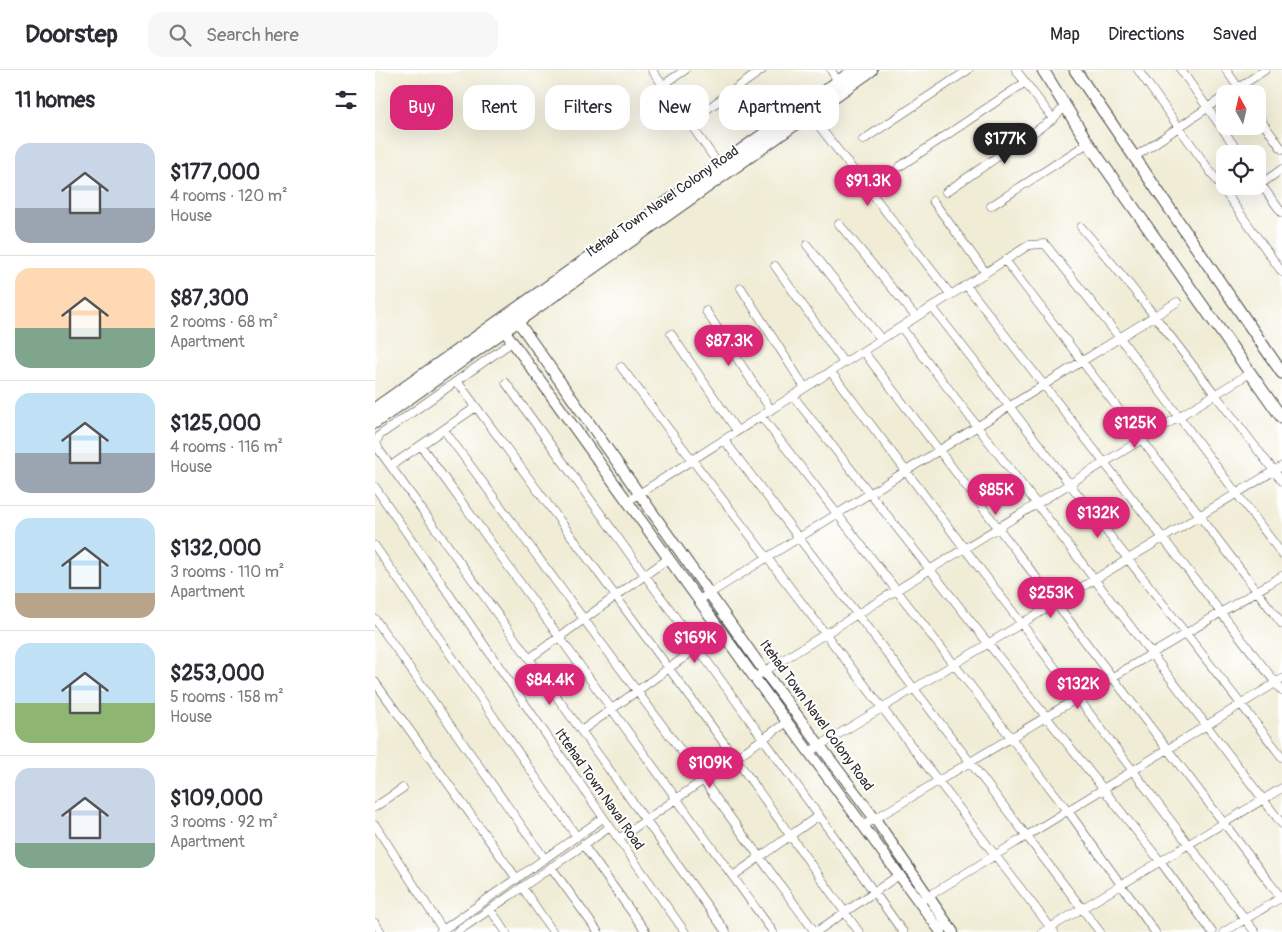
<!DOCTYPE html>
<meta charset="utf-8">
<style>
:root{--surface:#fff;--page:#f7f7f7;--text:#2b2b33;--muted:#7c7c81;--line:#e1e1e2;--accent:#db2777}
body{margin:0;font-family:Pangolin,sans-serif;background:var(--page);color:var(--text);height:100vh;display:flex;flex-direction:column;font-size:19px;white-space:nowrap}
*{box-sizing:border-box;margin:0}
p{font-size:16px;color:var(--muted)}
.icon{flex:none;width:28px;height:28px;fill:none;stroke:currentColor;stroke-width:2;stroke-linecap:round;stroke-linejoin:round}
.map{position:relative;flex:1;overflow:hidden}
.drawer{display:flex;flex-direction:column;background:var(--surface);width:375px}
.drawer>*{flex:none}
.banner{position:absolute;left:15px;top:15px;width:475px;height:45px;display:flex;gap:10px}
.needle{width:32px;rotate:352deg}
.controls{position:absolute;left:841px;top:15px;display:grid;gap:10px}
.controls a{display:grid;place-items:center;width:50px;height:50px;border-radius:10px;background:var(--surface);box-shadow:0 5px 20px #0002;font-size:25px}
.price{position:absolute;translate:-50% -42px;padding:0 11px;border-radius:18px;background:var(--accent);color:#fff;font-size:16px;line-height:32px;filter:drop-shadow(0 1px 2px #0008)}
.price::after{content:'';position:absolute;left:50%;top:30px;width:15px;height:11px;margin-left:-8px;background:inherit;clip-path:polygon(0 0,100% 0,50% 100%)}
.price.active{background:#222;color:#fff}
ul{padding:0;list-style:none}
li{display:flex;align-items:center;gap:15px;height:125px;padding:0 15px}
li+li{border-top:1px solid var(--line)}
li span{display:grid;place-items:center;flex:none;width:140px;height:100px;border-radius:15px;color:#555}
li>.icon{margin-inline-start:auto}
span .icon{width:60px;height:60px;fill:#fffc;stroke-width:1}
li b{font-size:21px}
h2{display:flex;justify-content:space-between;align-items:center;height:60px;padding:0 15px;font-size:21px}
.chip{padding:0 18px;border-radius:15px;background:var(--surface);box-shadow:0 5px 20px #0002;font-size:18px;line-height:45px}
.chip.active{background:var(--accent);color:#fff}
header{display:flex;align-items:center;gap:30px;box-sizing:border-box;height:70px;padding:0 25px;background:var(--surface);border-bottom:1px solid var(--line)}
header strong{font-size:24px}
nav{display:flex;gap:28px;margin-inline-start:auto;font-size:18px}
.search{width:350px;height:45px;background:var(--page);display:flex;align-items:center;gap:12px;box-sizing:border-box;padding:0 18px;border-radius:15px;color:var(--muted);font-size:19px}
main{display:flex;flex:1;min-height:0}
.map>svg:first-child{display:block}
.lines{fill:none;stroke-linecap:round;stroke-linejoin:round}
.minor-casing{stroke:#494844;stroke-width:9}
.tertiary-casing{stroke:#494844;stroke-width:12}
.secondary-casing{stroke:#494844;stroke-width:13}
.primary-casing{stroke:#494844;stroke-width:14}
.minor{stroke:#fff;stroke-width:8}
.tertiary{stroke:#fff;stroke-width:10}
.secondary{stroke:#fff;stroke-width:11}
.primary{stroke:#fff;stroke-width:12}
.labels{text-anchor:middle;stroke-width:4;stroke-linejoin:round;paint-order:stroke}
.street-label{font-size:14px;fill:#2b2b2b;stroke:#fff}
</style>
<header>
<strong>Doorstep</strong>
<div class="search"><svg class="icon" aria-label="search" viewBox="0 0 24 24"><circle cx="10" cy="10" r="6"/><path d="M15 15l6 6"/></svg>Search here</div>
<nav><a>Map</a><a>Directions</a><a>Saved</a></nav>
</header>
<main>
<section class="drawer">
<h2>11 homes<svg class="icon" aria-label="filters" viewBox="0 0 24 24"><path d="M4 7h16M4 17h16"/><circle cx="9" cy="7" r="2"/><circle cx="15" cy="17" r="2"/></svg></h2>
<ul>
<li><span style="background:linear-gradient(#c9d6e8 65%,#9aa5b1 0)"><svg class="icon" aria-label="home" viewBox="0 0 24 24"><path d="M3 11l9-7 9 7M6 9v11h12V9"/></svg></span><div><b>$177,000</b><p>4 rooms · 120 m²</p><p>House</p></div></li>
<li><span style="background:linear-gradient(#ffd9b3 60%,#7fa58c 0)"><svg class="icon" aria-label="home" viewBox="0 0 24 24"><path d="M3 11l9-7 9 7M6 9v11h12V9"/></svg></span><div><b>$87,300</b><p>2 rooms · 68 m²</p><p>Apartment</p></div></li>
<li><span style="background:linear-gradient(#bfe0f5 60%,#9aa5b1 0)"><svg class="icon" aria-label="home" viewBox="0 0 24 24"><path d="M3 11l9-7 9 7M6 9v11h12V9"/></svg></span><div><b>$125,000</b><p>4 rooms · 116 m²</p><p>House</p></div></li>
<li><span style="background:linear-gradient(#bfe0f5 75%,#b9a48a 0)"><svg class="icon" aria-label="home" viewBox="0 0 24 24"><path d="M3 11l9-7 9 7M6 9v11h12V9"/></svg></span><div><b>$132,000</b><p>3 rooms · 110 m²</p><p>Apartment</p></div></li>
<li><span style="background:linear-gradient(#bfe0f5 60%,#8fb573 0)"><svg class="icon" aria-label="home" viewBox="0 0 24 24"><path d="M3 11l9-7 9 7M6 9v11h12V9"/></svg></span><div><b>$253,000</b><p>5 rooms · 158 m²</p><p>House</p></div></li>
<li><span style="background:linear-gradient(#c9d6e8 75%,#7fa58c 0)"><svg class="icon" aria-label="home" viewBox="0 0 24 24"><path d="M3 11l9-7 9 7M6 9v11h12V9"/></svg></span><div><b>$109,000</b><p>3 rooms · 92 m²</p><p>Apartment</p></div></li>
</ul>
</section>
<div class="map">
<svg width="907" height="862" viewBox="0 0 907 862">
<rect width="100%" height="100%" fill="#fff"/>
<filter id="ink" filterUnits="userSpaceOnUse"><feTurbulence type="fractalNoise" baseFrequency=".02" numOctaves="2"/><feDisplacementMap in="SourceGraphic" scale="10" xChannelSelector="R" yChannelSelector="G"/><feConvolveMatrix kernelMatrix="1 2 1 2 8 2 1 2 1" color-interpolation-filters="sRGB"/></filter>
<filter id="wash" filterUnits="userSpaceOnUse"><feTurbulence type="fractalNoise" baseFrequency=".0096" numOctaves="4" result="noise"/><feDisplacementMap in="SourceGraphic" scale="20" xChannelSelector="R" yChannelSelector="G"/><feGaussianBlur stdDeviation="1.12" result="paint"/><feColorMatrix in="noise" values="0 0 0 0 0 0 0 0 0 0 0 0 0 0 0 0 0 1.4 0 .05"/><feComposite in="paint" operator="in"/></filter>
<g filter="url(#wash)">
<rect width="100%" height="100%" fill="#f0ecd5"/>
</g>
<g filter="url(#ink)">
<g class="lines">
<g class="minor-casing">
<path id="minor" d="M277 0 347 99
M456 0 463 12
M641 0 678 49 690 36
M763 0 907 202
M806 0 865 84
M851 0 868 24
M288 15 310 0
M854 24 890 0
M433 42 576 225
M882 45 907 79
M314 52 387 0
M488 70 593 0
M761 86 850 26
M524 97 649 13
M882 109 907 143
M886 114 907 99
M571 122 678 49
M558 131 611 203
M616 136 713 73
M464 154 541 247
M706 157C777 238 840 326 907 411
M432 175 506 269
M630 190 907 554
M400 196 469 293
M591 215 907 621
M366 218 430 318
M557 237 907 687
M331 241 396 340
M526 257 907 754
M296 264 362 361
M137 272 5 365 1 372 4 380 351 862
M488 281 907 829
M246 297 679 862
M456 302 880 862
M82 311 360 688 484 862
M131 313 528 862
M418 326 785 791 837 862
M386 346 693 741 780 862
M69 360 440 862
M349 370 725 862
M46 376 398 862
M17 395 101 337
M0 417 235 757 310 862
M253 431 654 175 670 174 745 268 907 484
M0 476 202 767
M324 530 802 232
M0 549 170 789
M155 588 294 488
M385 604 875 303
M0 612 142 809
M206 661 346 561
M434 682 907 396
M0 737 28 718
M0 755 68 860
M488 756 907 506
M245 768 412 652
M209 776 271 862
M176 797 223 862
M358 806 443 746
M147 817 178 862
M544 832 907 609
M115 839 131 862
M0 853 6 862
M65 862 228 748
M82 862 235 757
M441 862 524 805
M668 862 907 718
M849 862 907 827"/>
</g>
<g class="tertiary-casing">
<path id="tertiary" d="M139 246 389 601 500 749 578 862
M126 256 379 607 566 862"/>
</g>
<g class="secondary-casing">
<path id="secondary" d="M668 0 713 73 907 348
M700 0 907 303"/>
</g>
<g class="primary-casing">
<path id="primary" d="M0 339 480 0
M0 352 496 0"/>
</g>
<use href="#minor" class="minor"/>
<use href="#tertiary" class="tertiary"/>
<use href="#secondary" class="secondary"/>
<use href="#primary" class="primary"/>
</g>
</g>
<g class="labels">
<g class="street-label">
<text transform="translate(287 131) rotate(-35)" y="5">Itehad Town Navel Colony Road</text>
<text transform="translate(442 645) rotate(54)" y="5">Itehad Town Navel Colony Road</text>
<text transform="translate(225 719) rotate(55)" y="5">Ittehad Town Naval Road</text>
</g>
</g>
</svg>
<div class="controls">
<a><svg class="needle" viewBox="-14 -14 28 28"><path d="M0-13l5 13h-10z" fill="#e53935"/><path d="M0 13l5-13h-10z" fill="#7c7c81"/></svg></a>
<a><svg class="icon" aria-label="locate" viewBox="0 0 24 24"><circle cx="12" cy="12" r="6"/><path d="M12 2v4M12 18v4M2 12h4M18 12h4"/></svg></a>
</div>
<b class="price active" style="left:630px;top:95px">$177K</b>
<b class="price" style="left:493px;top:137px">$91.3K</b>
<b class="price" style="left:354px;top:297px">$87.3K</b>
<b class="price" style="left:760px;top:379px">$125K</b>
<b class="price" style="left:621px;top:446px">$85K</b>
<b class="price" style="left:723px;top:469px">$132K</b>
<b class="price" style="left:676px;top:549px">$253K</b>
<b class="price" style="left:320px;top:594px">$169K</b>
<b class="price" style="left:175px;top:636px">$84.4K</b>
<b class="price" style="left:703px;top:640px">$132K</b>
<b class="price" style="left:335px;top:719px">$109K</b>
<div class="banner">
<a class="chip active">Buy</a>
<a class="chip">Rent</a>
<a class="chip">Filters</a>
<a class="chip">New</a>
<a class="chip">Apartment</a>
</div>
</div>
</main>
